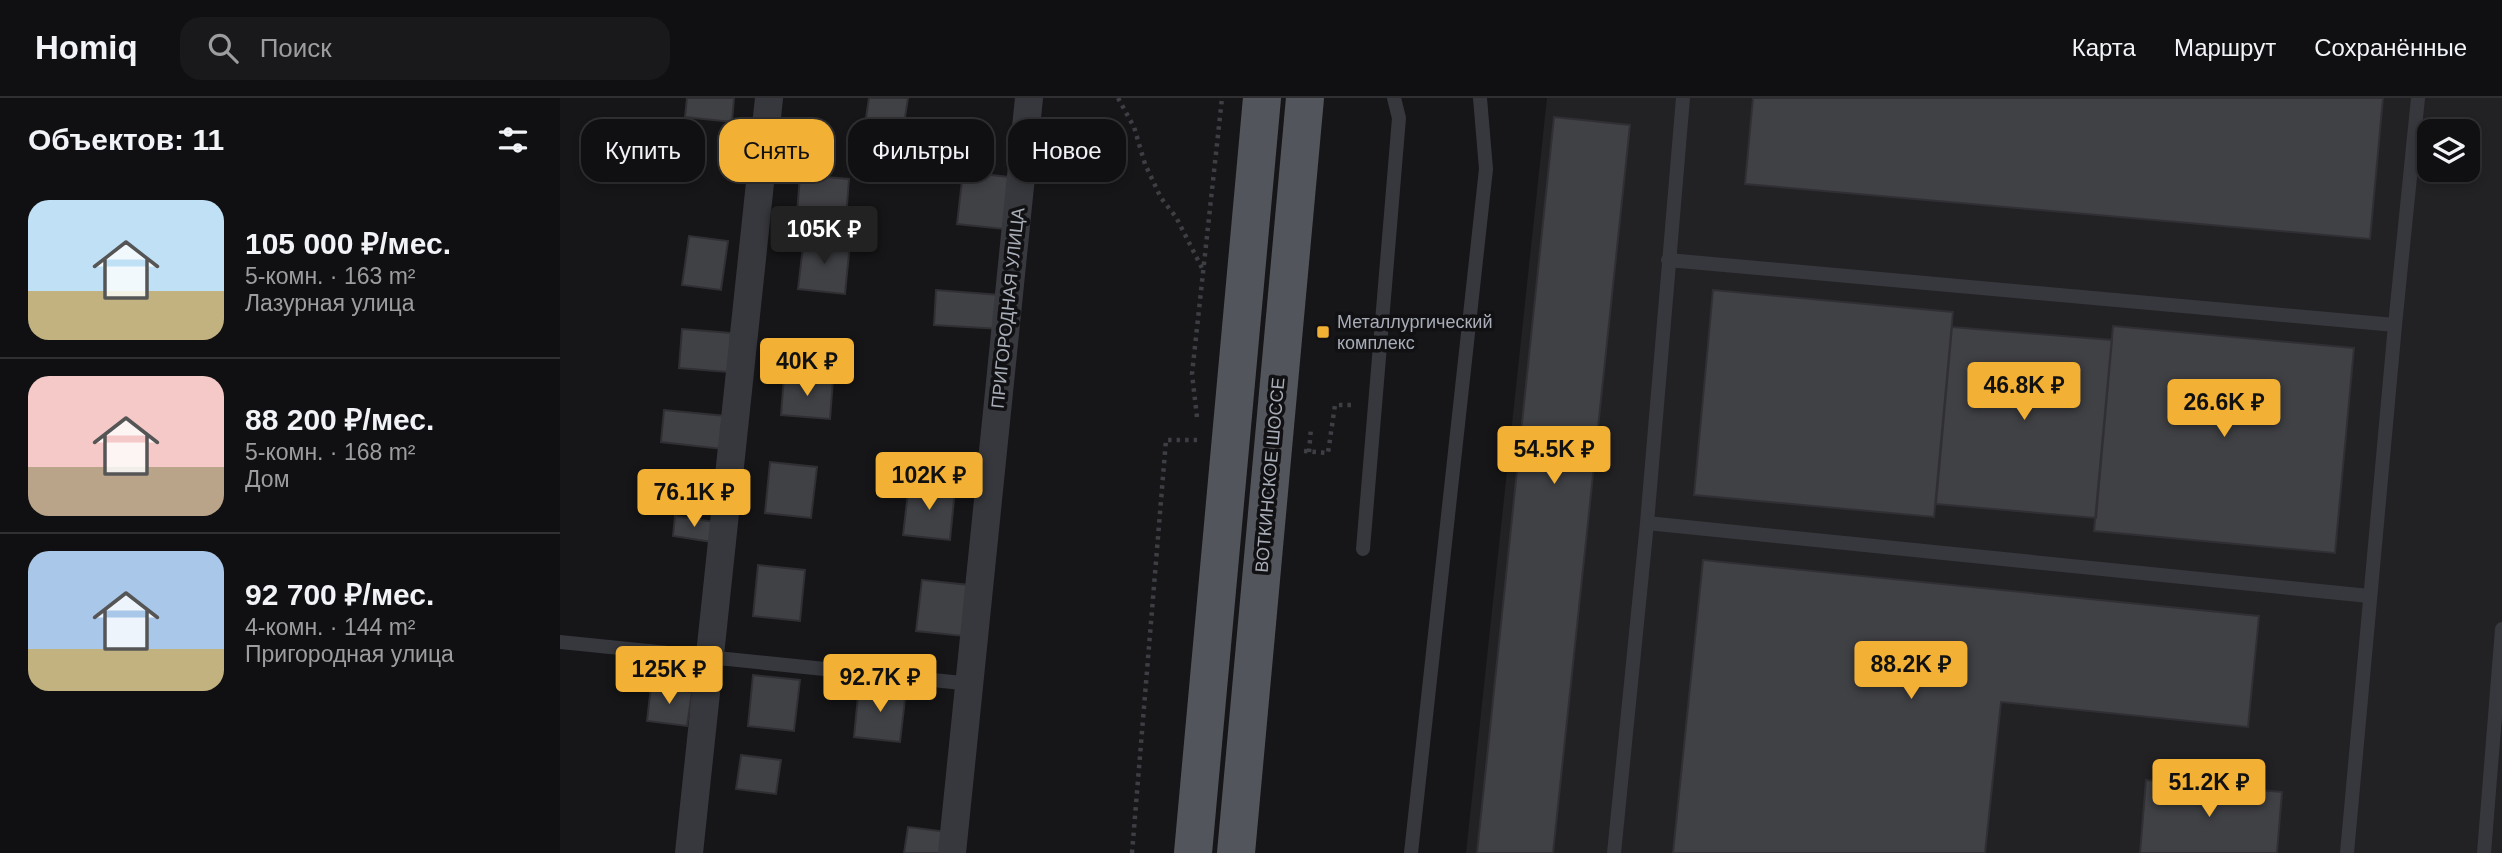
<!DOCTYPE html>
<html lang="ru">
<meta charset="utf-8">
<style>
:root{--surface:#101012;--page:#19191b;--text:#f1f3f6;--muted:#9c9d9f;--line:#303032;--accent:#f2b134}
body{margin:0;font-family:Helvetica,sans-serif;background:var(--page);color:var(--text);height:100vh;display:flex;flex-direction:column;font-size:26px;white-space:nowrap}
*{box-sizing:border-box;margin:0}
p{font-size:23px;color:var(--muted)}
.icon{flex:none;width:38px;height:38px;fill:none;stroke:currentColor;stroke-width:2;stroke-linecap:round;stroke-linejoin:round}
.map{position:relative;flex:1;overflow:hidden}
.drawer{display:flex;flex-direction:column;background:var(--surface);width:560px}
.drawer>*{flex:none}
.top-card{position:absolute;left:21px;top:21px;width:665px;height:63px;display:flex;gap:14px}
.controls{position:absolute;left:1857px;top:21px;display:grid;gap:14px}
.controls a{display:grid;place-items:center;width:63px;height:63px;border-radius:14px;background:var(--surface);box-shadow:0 4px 10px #0003,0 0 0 2px var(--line);font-size:35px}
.price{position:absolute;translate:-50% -60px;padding:0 16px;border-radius:7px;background:var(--accent);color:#111;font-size:23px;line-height:46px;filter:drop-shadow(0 2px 4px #0008)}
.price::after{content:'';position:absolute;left:50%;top:42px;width:21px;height:16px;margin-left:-10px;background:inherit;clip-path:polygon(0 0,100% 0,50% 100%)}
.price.current{background:#222;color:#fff}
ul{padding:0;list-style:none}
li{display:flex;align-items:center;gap:21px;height:175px;padding:0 28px}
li+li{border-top:2px solid var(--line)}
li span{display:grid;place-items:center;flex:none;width:196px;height:140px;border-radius:21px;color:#555}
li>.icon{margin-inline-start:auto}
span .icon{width:84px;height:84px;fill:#fffc;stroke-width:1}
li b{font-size:30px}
h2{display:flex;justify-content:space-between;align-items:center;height:84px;padding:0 28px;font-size:30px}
.chip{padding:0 24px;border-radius:21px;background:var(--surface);box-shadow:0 4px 10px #0003,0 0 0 2px var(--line);font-size:24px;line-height:63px}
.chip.current{background:var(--accent);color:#111}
header{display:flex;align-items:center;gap:42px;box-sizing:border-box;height:98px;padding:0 35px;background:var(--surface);border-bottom:2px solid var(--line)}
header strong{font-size:33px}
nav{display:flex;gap:38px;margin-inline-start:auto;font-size:24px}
.search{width:490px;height:63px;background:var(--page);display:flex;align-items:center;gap:18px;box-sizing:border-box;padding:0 24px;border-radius:21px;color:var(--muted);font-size:26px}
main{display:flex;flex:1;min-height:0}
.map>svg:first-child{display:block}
.built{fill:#222225;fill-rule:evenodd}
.building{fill:#404145;stroke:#303034;stroke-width:2}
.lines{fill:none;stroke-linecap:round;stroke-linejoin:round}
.path{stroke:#3d3f44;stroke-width:4.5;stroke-dasharray:3.5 5;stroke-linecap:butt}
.lane{stroke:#37383d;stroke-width:14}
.street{stroke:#37383d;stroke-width:28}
.primary{stroke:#53555c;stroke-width:38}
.poi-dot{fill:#f2b134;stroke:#111113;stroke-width:2.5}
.labels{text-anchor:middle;stroke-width:7;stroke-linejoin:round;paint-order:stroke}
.street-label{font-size:18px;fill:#a8adb8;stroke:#111113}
.poi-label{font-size:18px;fill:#a8adb8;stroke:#111113;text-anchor:start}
</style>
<header>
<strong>Homiq</strong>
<div class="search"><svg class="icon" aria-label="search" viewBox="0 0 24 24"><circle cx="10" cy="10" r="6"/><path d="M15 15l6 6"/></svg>Поиск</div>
<nav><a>Карта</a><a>Маршрут</a><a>Сохранённые</a></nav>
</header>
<main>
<section class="drawer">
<h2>Объектов: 11<svg class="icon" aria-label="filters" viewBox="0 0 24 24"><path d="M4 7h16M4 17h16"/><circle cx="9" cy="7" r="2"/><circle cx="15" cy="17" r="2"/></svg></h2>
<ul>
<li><span style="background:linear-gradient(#bfe0f5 65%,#c2b280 0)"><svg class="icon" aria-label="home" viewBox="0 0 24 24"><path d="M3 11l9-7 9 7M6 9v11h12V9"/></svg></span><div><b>105 000 ₽/мес.</b><p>5-комн. · 163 m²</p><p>Лазурная улица</p></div></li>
<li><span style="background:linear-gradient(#f6c9c9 65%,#b9a48a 0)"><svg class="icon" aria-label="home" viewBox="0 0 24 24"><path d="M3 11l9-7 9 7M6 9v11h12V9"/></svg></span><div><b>88 200 ₽/мес.</b><p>5-комн. · 168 m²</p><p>Дом</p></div></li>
<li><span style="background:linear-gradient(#a9c7e8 70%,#c2b280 0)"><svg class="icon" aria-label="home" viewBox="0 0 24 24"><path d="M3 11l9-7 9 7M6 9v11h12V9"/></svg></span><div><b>92 700 ₽/мес.</b><p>4-комн. · 144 m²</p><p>Пригородная улица</p></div></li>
</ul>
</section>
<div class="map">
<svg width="1942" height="755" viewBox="0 0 1942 755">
<rect width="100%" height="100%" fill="#161618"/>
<path class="built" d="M987 0H1942V755H906ZM1869 33H1908V72H1869Z"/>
<path class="building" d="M127 0H174L172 24 125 19Z
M309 0H348L343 32 305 27Z
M1193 0H1823L1810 141 1185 86Z
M994 19 1070 27 993 755H917Z
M403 74 449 79 444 131 397 126Z
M240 77 289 81 286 120 237 116Z
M129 138 168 143 161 192 122 187Z
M244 140 290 145 285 196 238 191Z
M376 192 440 197V231L374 227Z
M1153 192 1393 214 1374 419 1134 397Z
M1553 228 1794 250 1775 455 1534 433Z
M1392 229 1552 242 1536 420 1376 406Z
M122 231 171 235 168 274 119 270Z
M224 278 273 282 270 321 221 317Z
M104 312 166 318 162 351 101 344Z
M210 364 257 369 251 420 205 415Z
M349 386 395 391 390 442 343 437Z
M115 418 155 424 152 444 113 438Z
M1143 462 1699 518 1688 629 1441 604 1425 755H1113Z
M198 467 245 472 240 523 193 518Z
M362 482 409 487 403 538 356 533Z
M193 577 240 582 234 633 188 628Z
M299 588 346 593 340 644 294 639Z
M91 589 132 594 127 628 87 623Z
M181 657 221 662 216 696 176 691Z
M1586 682 1722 694 1717 755H1580Z
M348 729 388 734 386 755H344Z"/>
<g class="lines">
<path class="path" d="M558 0 574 29 585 66 601 100 616 119 643 172
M637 319 632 276 662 0
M744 353 768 355 775 307H794
M749 354 751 330
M572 755 606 342H638"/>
<path class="lane" d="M1108 162 1835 227 1858 0
M1087 425 1809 498
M803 451 839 20 834 0
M0 544 412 586
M851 755 926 71 920 0
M1054 755 1087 425 1123 0
M1787 755 1835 227
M1924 755 1942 531"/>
<path class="street" d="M129 755 209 0
M392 755 469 0"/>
<path class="primary" d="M633 755 702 0
M676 755 745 0"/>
</g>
<rect class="poi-dot" x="756" y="227" width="14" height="14" rx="3.5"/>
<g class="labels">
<g class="street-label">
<text transform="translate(448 210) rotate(-84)" y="6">ПРИГОРОДНАЯ УЛИЦА</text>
<text transform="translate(710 377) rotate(-85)" y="6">ВОТКИНСКОЕ ШОССЕ</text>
</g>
<g class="poi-label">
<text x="777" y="230">Металлургический<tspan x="777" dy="21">комплекс</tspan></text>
</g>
</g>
</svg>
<div class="controls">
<a><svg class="icon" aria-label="layers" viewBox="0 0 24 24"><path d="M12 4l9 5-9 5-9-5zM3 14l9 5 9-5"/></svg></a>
</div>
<b class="price current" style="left:264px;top:168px">105K ₽</b>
<b class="price" style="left:247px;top:300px">40K ₽</b>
<b class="price" style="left:1464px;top:324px">46.8K ₽</b>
<b class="price" style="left:1664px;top:341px">26.6K ₽</b>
<b class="price" style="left:994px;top:388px">54.5K ₽</b>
<b class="price" style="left:369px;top:414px">102K ₽</b>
<b class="price" style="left:134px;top:431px">76.1K ₽</b>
<b class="price" style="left:1351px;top:603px">88.2K ₽</b>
<b class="price" style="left:109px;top:608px">125K ₽</b>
<b class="price" style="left:320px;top:616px">92.7K ₽</b>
<b class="price" style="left:1649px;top:721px">51.2K ₽</b>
<div class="top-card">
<a class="chip">Купить</a>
<a class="chip current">Снять</a>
<a class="chip">Фильтры</a>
<a class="chip">Новое</a>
</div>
</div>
</main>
